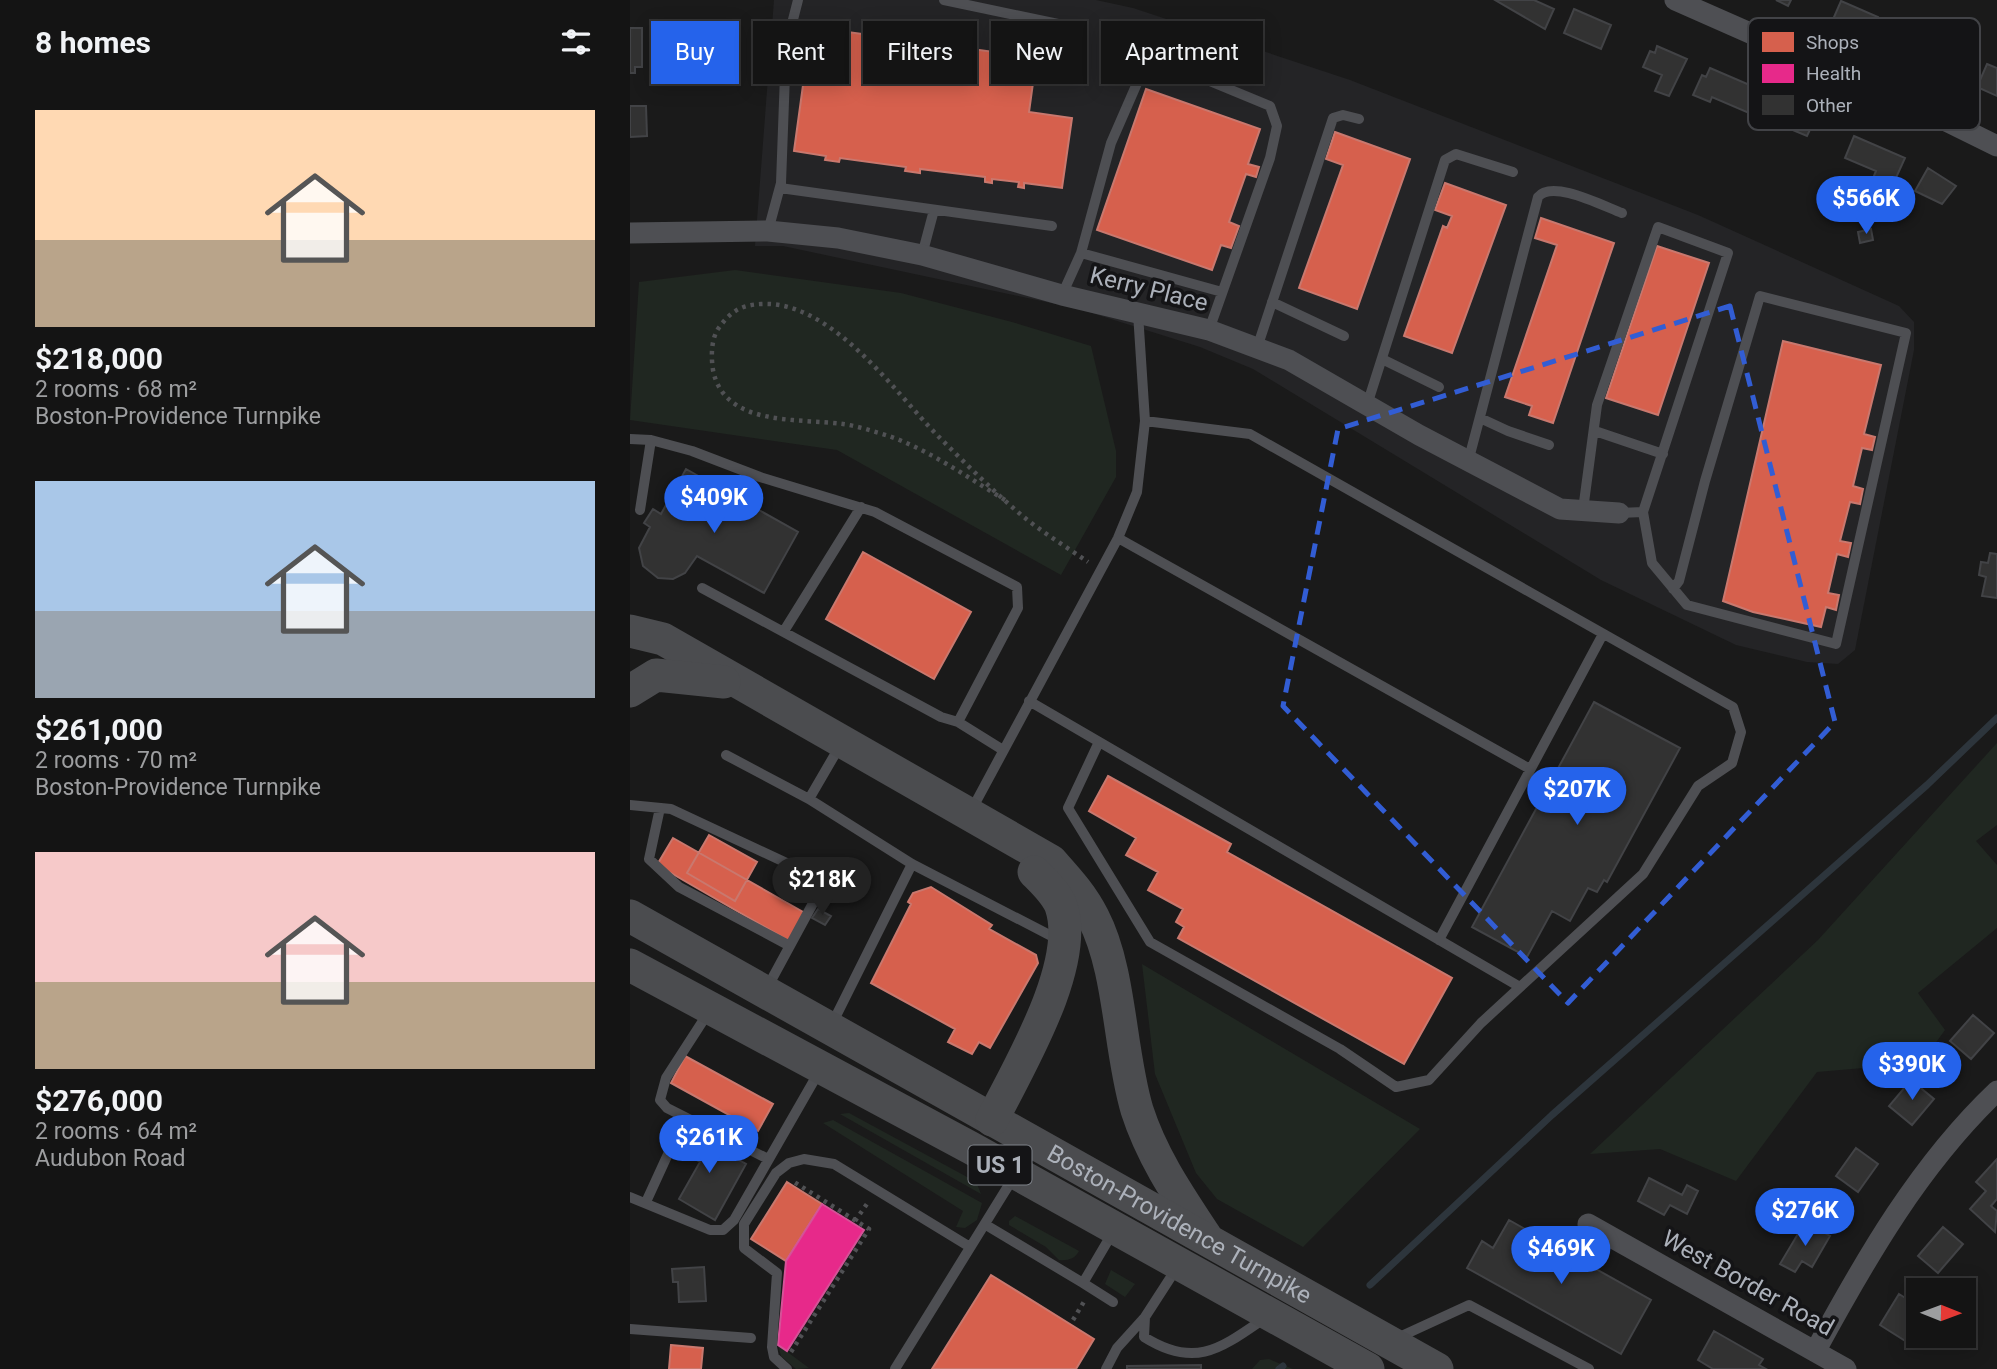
<!DOCTYPE html>
<meta charset="utf-8">
<style>
:root{--surface:#141414;--page:#212122;--text:#f1f3f6;--muted:#9d9ea0;--line:#333334;--accent:#2563eb}
body{margin:0;font-family:Roboto,sans-serif;background:var(--page);color:var(--text);height:100vh;display:flex;flex-direction:column;font-size:26px;white-space:nowrap}
*{box-sizing:border-box;margin:0}
p{font-size:23px;color:var(--muted)}
.icon{flex:none;width:38px;height:38px;fill:none;stroke:currentColor;stroke-width:2;stroke-linecap:round;stroke-linejoin:round}
.map{position:relative;flex:1;overflow:hidden}
.sheet{display:flex;flex-direction:column;background:var(--surface);width:630px}
.sheet>*{flex:none}
.hud{position:absolute;left:21px;top:21px;width:665px;height:63px;display:flex;gap:14px}
.needle{width:46px;rotate:91deg}
.buttons{position:absolute;left:1276px;top:1278px;display:grid;gap:14px}
.buttons a{display:grid;place-items:center;width:70px;height:70px;border-radius:0px;background:var(--surface);box-shadow:0 4px 18px #0003,0 0 0 2px var(--line);font-size:35px}
.price{position:absolute;translate:-50% -60px;padding:0 16px;border-radius:24px;background:var(--accent);color:#fff;font-size:23px;line-height:46px;filter:drop-shadow(0 2px 4px #0008)}
.price::after{content:'';position:absolute;left:50%;top:42px;width:21px;height:16px;margin-left:-10px;background:inherit;clip-path:polygon(0 0,100% 0,50% 100%)}
.price.selected{background:#222;color:#fff}
ul{padding:0;list-style:none}
li{display:grid;align-content:center;gap:14px;height:371px;padding:0 35px}
li span{display:grid;place-items:center;height:217px;border-radius:0px;color:#555}
li>.icon{margin-inline-start:auto}
span .icon{width:126px;height:126px;fill:#fffc;stroke-width:1}
li b{font-size:30px}
h2{display:flex;justify-content:space-between;align-items:center;height:84px;padding:0 35px;font-size:30px}
.chip{padding:0 24px;border-radius:0px;background:var(--surface);box-shadow:0 4px 18px #0003,0 0 0 2px var(--line);font-size:24px;line-height:63px}
.chip.selected{background:var(--accent);color:#fff}
main{display:flex;flex:1;min-height:0}
.map>svg:first-child{display:block}
.built{fill:#242426}
.green{fill:#202721}
.shops{fill:#d6604d;stroke:#c9786e;stroke-width:2}
.health{fill:#e7298a;stroke:#d55298;stroke-width:2}
.lines{fill:none;stroke-linecap:round;stroke-linejoin:round}
.stream{stroke:#2d353c;stroke-width:7}
.building{fill:#323232;stroke:#424346;stroke-width:2}
.path{stroke:#505154;stroke-width:4.5;stroke-dasharray:3.5 5;stroke-linecap:butt}
.lane{stroke:#4e4f53;stroke-width:10}
.street{stroke:#4e4f53;stroke-width:21}
.primary{stroke:#4b4c4f;stroke-width:33}
.marked{fill:none;stroke:#325dd4;stroke-width:5;stroke-dasharray:14 9;stroke-linejoin:round}
.labels{text-anchor:middle;stroke-width:7;stroke-linejoin:round;paint-order:stroke}
.shield{fill:#141416;stroke:#7e8289;stroke-width:2}
.shield-label{font-size:23px;font-weight:bold;fill:#acb1ba}
.street-label{font-size:24px;fill:#acb1ba;stroke:#141416}
.key{fill:#141416;stroke:#424347;stroke-width:2}
.key-label{font-size:19px;fill:#acb1ba}
</style>
<main>
<section class="sheet">
<h2>8 homes<svg class="icon" aria-label="filters" viewBox="0 0 24 24"><path d="M4 7h16M4 17h16"/><circle cx="9" cy="7" r="2"/><circle cx="15" cy="17" r="2"/></svg></h2>
<ul>
<li><span style="background:linear-gradient(#ffd9b3 60%,#b9a48a 0)"><svg class="icon" aria-label="home" viewBox="0 0 24 24"><path d="M3 11l9-7 9 7M6 9v11h12V9"/></svg></span><div><b>$218,000</b><p>2 rooms · 68 m²</p><p>Boston-Providence Turnpike</p></div></li>
<li><span style="background:linear-gradient(#a9c7e8 60%,#9aa5b1 0)"><svg class="icon" aria-label="home" viewBox="0 0 24 24"><path d="M3 11l9-7 9 7M6 9v11h12V9"/></svg></span><div><b>$261,000</b><p>2 rooms · 70 m²</p><p>Boston-Providence Turnpike</p></div></li>
<li><span style="background:linear-gradient(#f6c9c9 60%,#b9a48a 0)"><svg class="icon" aria-label="home" viewBox="0 0 24 24"><path d="M3 11l9-7 9 7M6 9v11h12V9"/></svg></span><div><b>$276,000</b><p>2 rooms · 64 m²</p><p>Audubon Road</p></div></li>
</ul>
</section>
<div class="map">
<svg width="1367" height="1369" viewBox="0 0 1367 1369">
<rect width="100%" height="100%" fill="#1a1a1a"/>
<path class="built" d="M144 0H466L503 8 720 80 1068 215 1269 306 1284 322V350L1225 650 1208 664 1177 662 1106 645 971 580 623 369 570 347 449 309 153 246H125Z"/>
<path class="green" d="M105 270 271 293 382 322 461 346 486 451V477L431 575 207 450 0 420 9 282Z
M1367 743V825L1346 841 1367 865V928L1288 993 1315 1030 1291 1063 1187 1072 1106 1181 1030 1149 960 1154 1188 940Z
M512 964 790 1129 673 1247 587 1199 566 1173 525 1074Z
M219 1113 339 1178 347 1184 351 1194 210 1114Z
M203 1120 352 1203 347 1220 335 1228 326 1227 333 1211 193 1123Z
M385 1216 449 1251C445 1259 437 1261 429 1260L416 1247 379 1225V1221Z
M481 1270 505 1284 495 1297 475 1284Z
M148 1345 179 1368 166 1369 151 1356Z
M639 1359 663 1369H622L630 1360Z"/>
<path class="shops" d="M181 27 379 54 378 57 406 61 399 112 442 118 432 188 394 183V188L388 187 389 182 362 179V183L355 182V177L290 169V173L275 171 276 167 210 158 209 162 195 160 196 156 164 151Z
M516 89 630 129 618 164 629 167 626 177 616 174 599 222 609 226 601 248 591 245 582 270 467 230Z
M705 132 780 159 727 309 669 288 713 165 696 159Z
M815 183 876 205 822 353 774 336 813 226 817 228 822 216 805 210Z
M911 218 984 243 923 423 899 415 902 406 875 397 927 245 905 238Z
M1027 246 1079 263 1028 415 976 398Z
M1153 341 1251 365 1234 434 1245 437 1242 450 1232 448 1223 486 1233 489 1230 504 1220 502 1210 541 1221 543 1218 557 1207 554 1198 593 1209 595 1206 610 1196 607 1191 627 1123 612 1093 601Z
M233 552 341 612 304 679 196 619Z
M478 776 601 844 597 852 822 978 774 1064 548 938 554 927 546 922 553 909 518 890 528 872 496 855 506 838 459 811Z
M79 835 127 862 105 901 57 873Z
M43 838 175 913 159 941 27 865Z
M301 887 362 925 359 929 406 955 408 963 360 1048 349 1042 342 1054 318 1042 325 1029 241 983 281 904 278 902 283 893Z
M55 1056 143 1104 128 1131 41 1083Z
M157 1182 192 1204 156 1261 121 1239Z
M361 1275 464 1339 446 1369H302Z
M41 1345 73 1348 71 1369H39Z"/>
<path class="health" d="M192 1204 234 1230 157 1351 148 1345 156 1261Z"/>
<g class="lines">
<path class="stream" d="M740 1285 922 1115 1297 785 1367 718
M649 1369 653 1366"/>
</g>
<path class="building" d="M865 0H904L924 9 915 29Z
M1146 0H1161L1158 6Z
M1211 1 1248 17 1247 20 1260 26 1254 40 1241 35 1238 40 1201 24Z
M944 9 981 25 971 49 934 33Z
M0 28H12V67H5V73H0Z
M1027 46 1057 59 1039 96 1025 91 1032 75 1013 67 1020 51 1025 53Z
M1357 64 1367 68V96L1347 87Z
M1080 68 1129 89 1119 113 1082 97 1080 102 1063 95 1072 75 1076 77Z
M1156 101 1187 115 1177 136 1146 123Z
M0 106H16L17 136 0 137Z
M1224 136 1275 158 1260 191 1241 183 1246 171 1215 158Z
M1298 168 1326 186 1312 204 1285 191Z
M1241 229 1243 240 1230 243 1228 232Z
M56 469 168 532 134 593 67 556 55 573 43 579 28 578 13 566 9 548 20 527 14 523 23 509 31 514Z
M1360 553 1367 554V598L1352 596 1356 577 1349 575 1351 562 1358 563Z
M964 702 1050 748 977 882 974 880 967 892 958 888 940 921 922 911 897 957 842 927Z
M188 909 201 916 195 925 182 918Z
M1343 1015 1364 1033 1341 1059 1320 1041Z
M1281 1080 1304 1099 1282 1125 1259 1106Z
M55 1130 116 1164 85 1220 49 1199 70 1162 45 1148Z
M1226 1148 1248 1164 1228 1192 1206 1176Z
M1367 1159V1199L1361 1206 1367 1211 1365 1232 1340 1209 1356 1191 1346 1182Z
M1019 1178 1052 1195 1057 1185 1068 1191 1057 1214 1040 1205 1034 1215 1008 1201Z
M879 1220 1021 1300 991 1354 837 1268 852 1241 863 1248Z
M1175 1222 1200 1236 1182 1267 1172 1261 1165 1272 1150 1264Z
M1313 1227 1333 1244 1308 1273 1288 1256Z
M74 1267 76 1301 49 1302 48 1282H43L42 1269Z
M1269 1294 1288 1306 1281 1322 1288 1326V1335H1292L1285 1347 1250 1325Z
M1084 1331 1133 1359 1129 1365 1136 1369H1083L1068 1360Z
M571 1365V1369H497V1366Z"/>
<g class="lines">
<path class="path" d="M375 500C337 477 301 451 259 436 245 432 228 426 213 424 168 418 94 427 83 370 81 357 81 340 88 329 100 312 110 305 131 304 201 300 264 391 308 436 334 462 361 489 389 513 410 531 435 546 458 562
M225 1221 239 1201
M443 1320 455 1300
M161 1352 239 1229 161 1180"/>
<path class="lane" d="M314 0 452 29
M150 188 422 226
M138 231 151 183 156 47 168 0
M451 253 592 292
M292 255 304 210
M432 295 451 253 481 143 515 65 536 63 640 106 647 126 640 158 579 330
M642 302 714 336
M627 348 703 118 713 115 729 119
M752 359 809 387
M737 405 815 160 826 154 883 172
M850 418 878 431 919 445
M965 431 1033 454
M0 439 21 440 62 451 130 477 245 512 387 587 388 608 328 722 311 717 72 588
M838 462 908 197C922 179 973 206 992 213
M10 510 21 440
M953 510 967 405 1028 227 1098 253 1013 512
M989 513 1013 512 1022 563 1057 605 1206 644 1276 333 1130 296 1075 481 1049 581 1043 589
M488 538 900 769
M154 631 231 507
M399 701 890 987
M328 722 373 750
M469 742 438 808 520 942 710 1049 766 1087 799 1080 851 1023 1013 874 1068 786 1102 763 1111 732 1103 707 620 434 515 421
M96 755 179 799 282 864 431 941
M179 799 211 744
M0 805 41 809 178 873 188 894 137 988
M30 808 19 859 49 887 160 946
M341 811 488 538 507 492 515 421 508 313
M809 940 973 634
M78 1013 36 1078 30 1100 37 1108 138 1159
M201 1026 282 864
M0 1197 80 1230H93L104 1220 190 1070
M16 1202 55 1117
M356 1225 453 1283 483 1232
M453 1283 483 1302
M515 1317 514 1337C565 1369 590 1349 635 1318
M0 1329 121 1338
M765 1339 839 1305 959 1369
M157 1369 144 1357 142 1347 147 1273 114 1248V1224L146 1173 159 1163 174 1159 204 1164 340 1247
M265 1369 385 1175
M476 1369 487 1348 515 1317 548 1266"/>
<path class="street" d="M1045 0 1288 107 1367 146
M0 233 138 231 208 238 292 255 432 295 579 330 659 360 789 435 930 509 989 513
M958 1224 1216 1369
M1186 1350C1236 1258 1290 1164 1367 1091"/>
<g class="primary">
<path d="M0 631 33 639 421 861C437 879 452 895 463 917 491 971 489 1050 507 1110 522 1157 549 1196 576 1237"/>
<path d="M0 691 26 675 94 682"/>
<path id="s1" d="M0 916 807 1369"/>
<path d="M0 965 341 1148 738 1369"/>
<path d="M362 1120C388 1068 451 964 431 906 426 893 413 881 404 872"/>
</g>
</g>
<path class="marked" d="M1100 306 1205 722 938 1003 653 706 708 429Z"/>
<g class="labels">
<rect class="shield" x="338.5" y="1145.5" width="63" height="39" rx="5"/>
<g class="shield-label">
<text x="370" y="1173">US 1</text>
</g>
<g class="street-label">
<text transform="translate(519 289) rotate(14)" y="8">Kerry Place</text>
<text dy="8" stroke="none"><textPath href="#s1" startOffset="630">Boston-Providence Turnpike</textPath></text>
<text transform="translate(1118 1283) rotate(29)" y="8">West Border Road</text>
</g>
</g>
<rect x="1118" y="18" width="232" height="112" rx="10" class="key"/>
<rect x="1132" y="32" width="32" height="20" fill="#d6604d"/>
<rect x="1132" y="64" width="32" height="19" fill="#e7298a"/>
<rect x="1132" y="95" width="32" height="20" fill="#323232"/>
<g class="key-label">
<text x="1176" y="49">Shops</text>
<text x="1176" y="80">Health</text>
<text x="1176" y="112">Other</text>
</g>
</svg>
<div class="buttons">
<a><svg class="needle" viewBox="-14 -14 28 28"><path d="M0-13l5 13h-10z" fill="#e53935"/><path d="M0 13l5-13h-10z" fill="#9d9ea0"/></svg></a>
</div>
<b class="price" style="left:1236px;top:236px">$566K</b>
<b class="price" style="left:84px;top:535px">$409K</b>
<b class="price" style="left:947px;top:827px">$207K</b>
<b class="price selected" style="left:192px;top:917px">$218K</b>
<b class="price" style="left:1282px;top:1102px">$390K</b>
<b class="price" style="left:79px;top:1175px">$261K</b>
<b class="price" style="left:1175px;top:1248px">$276K</b>
<b class="price" style="left:931px;top:1286px">$469K</b>
<div class="hud">
<a class="chip selected">Buy</a>
<a class="chip">Rent</a>
<a class="chip">Filters</a>
<a class="chip">New</a>
<a class="chip">Apartment</a>
</div>
</div>
</main>
